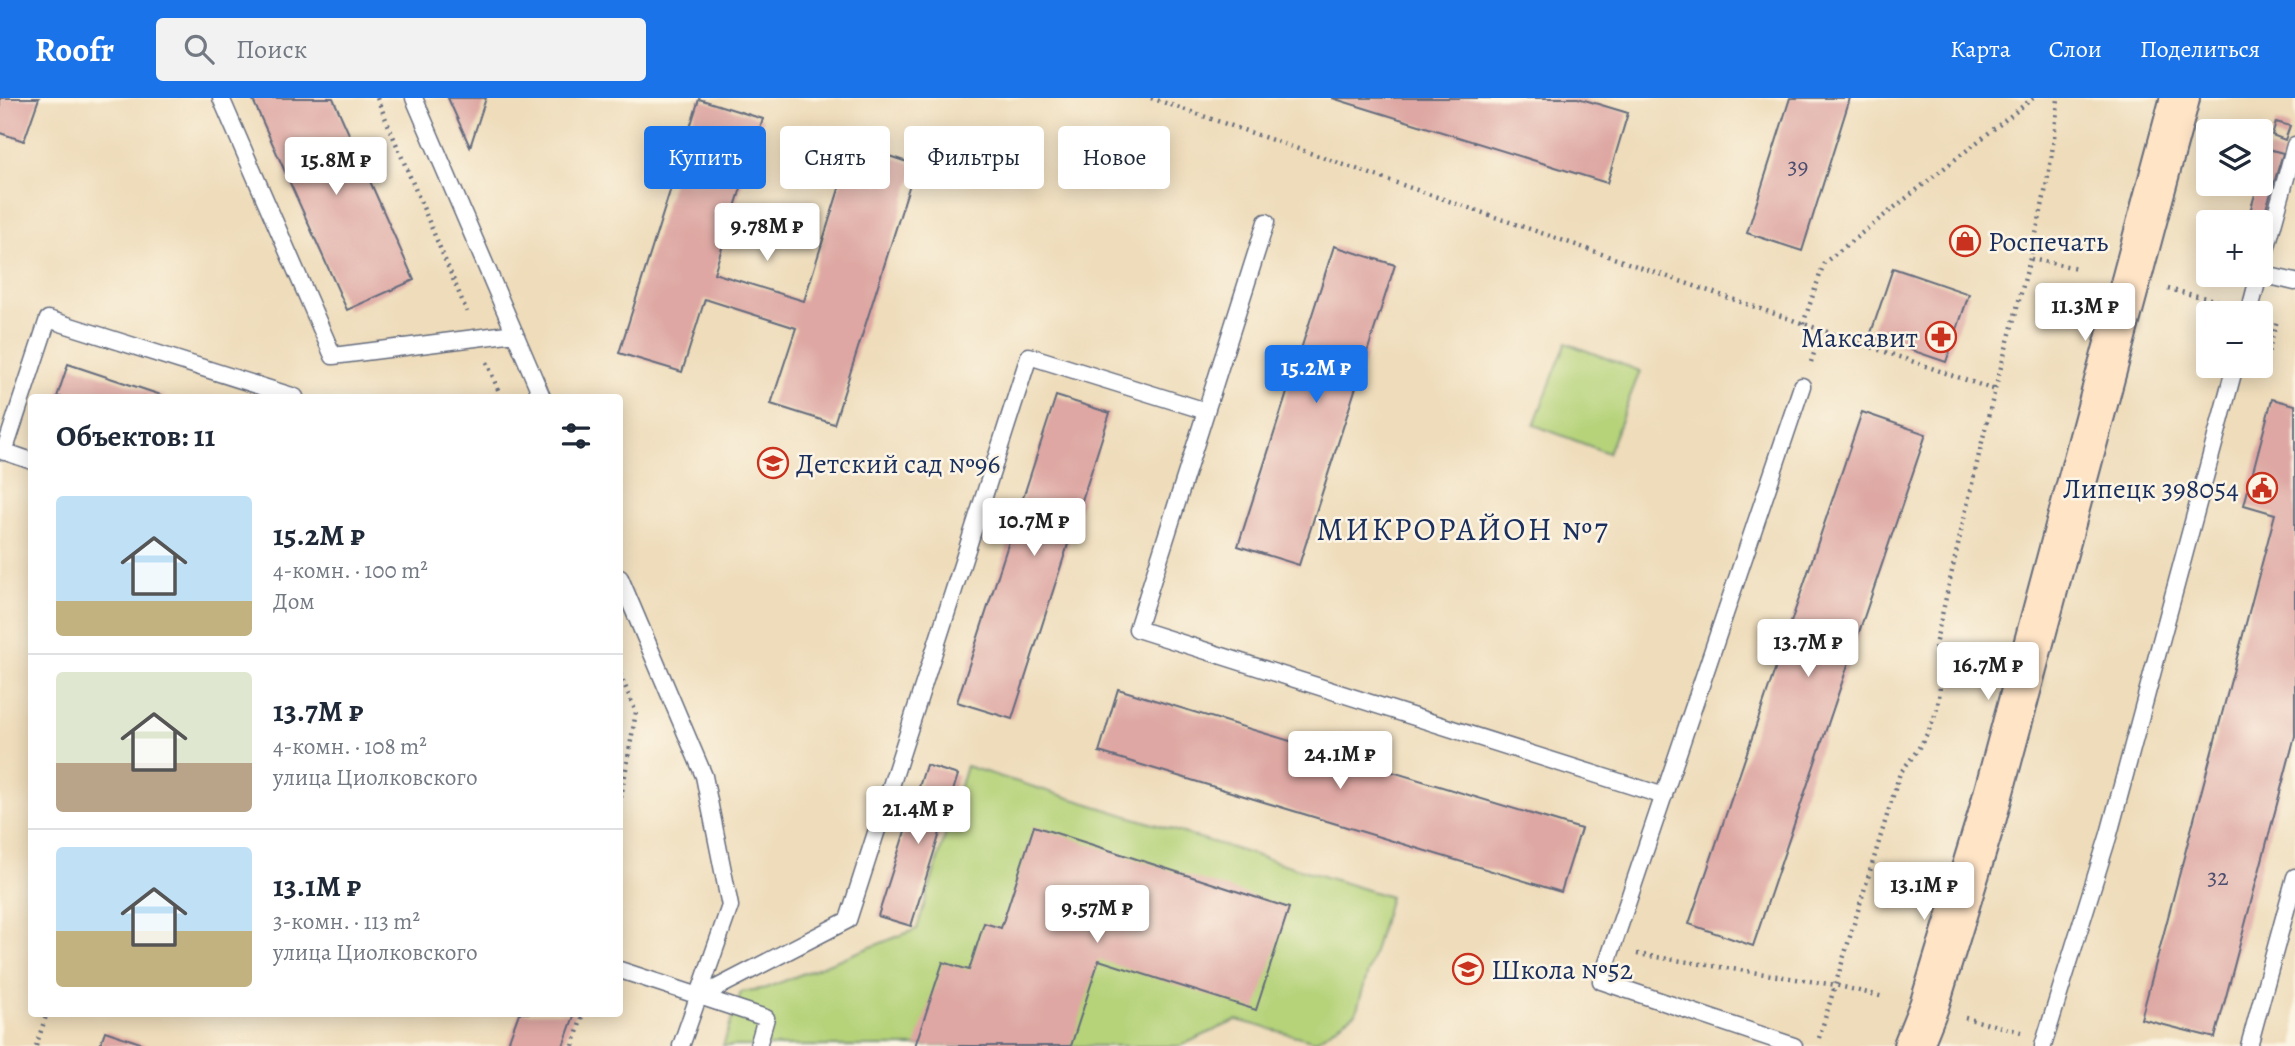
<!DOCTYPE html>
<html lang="ru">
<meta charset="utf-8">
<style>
:root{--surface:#fff;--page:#f2f2f3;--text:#1f2937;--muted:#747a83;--line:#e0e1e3;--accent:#1a73e8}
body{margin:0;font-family:Alegreya,serif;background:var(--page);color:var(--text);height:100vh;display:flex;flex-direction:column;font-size:26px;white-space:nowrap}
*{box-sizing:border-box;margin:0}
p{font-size:23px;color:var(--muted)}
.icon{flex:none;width:38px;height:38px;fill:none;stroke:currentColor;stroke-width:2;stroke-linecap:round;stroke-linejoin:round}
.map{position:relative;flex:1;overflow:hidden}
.side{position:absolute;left:28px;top:296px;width:595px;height:623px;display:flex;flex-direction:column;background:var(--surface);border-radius:7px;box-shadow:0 4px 18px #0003}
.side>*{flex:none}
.guide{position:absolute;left:644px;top:28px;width:665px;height:63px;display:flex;gap:14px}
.controls{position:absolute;left:2196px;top:21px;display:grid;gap:14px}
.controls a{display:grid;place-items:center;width:77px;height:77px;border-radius:7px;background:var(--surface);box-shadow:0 4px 18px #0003;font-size:35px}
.price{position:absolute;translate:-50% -60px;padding:0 16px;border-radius:7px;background:#fff;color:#222;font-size:23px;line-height:46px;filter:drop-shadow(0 2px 4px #0008)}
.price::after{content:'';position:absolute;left:50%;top:42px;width:21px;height:16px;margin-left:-10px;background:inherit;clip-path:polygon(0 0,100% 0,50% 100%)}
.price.selected{background:var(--accent);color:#fff}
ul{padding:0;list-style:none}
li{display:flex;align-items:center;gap:21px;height:175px;padding:0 28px}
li+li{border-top:2px solid var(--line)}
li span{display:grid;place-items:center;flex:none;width:196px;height:140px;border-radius:7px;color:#555}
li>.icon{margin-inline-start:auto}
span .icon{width:84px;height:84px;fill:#fffc;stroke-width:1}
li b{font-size:30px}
h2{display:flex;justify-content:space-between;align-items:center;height:84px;padding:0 28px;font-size:30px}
.pill{padding:0 24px;border-radius:7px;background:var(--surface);box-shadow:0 4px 18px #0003;font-size:24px;line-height:63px}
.pill.selected{background:var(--accent);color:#fff}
header{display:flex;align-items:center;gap:42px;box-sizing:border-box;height:98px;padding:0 35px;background:var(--accent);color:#fff}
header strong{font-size:33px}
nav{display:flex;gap:38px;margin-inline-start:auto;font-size:24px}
.search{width:490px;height:63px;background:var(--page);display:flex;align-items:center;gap:18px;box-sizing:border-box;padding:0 24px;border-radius:7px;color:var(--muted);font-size:26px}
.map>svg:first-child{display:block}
.green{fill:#b6d37a;stroke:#68816c;stroke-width:2}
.building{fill:#dea7a3}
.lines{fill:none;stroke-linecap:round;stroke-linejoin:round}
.service-casing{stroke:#656c7e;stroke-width:19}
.secondary-casing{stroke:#656c7e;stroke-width:42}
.path{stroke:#656c7e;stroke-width:4.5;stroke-dasharray:2 5;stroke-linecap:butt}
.service{stroke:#fff;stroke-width:16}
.secondary{stroke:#ffe4c6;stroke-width:38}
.labels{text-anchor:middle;stroke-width:5;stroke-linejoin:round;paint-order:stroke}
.number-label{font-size:24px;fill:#4c4d6f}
.poi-label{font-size:28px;fill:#1b2f5e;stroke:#fcf5e5;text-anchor:start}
.quarter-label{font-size:32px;letter-spacing:2px;fill:#1b2f5e;stroke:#fcf5e5}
</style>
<header>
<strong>Roofr</strong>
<div class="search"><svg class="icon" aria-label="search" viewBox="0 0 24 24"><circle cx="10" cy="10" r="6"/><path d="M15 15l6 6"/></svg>Поиск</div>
<nav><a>Карта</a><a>Слои</a><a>Поделиться</a></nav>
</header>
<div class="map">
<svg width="2295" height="948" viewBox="0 0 2295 948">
<rect width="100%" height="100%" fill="#fcf5e5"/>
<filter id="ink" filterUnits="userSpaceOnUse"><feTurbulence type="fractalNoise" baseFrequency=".0143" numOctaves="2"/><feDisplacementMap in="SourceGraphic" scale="14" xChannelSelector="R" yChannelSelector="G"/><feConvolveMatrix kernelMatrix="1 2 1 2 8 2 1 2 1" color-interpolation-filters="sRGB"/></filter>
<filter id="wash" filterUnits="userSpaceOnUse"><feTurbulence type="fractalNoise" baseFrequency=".00686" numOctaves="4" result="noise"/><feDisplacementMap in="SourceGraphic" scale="28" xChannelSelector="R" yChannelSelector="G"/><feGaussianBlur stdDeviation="1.57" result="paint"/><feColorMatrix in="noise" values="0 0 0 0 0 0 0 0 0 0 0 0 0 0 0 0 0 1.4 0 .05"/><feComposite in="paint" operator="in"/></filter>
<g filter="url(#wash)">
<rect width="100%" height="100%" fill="#eedcba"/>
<path class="green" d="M1566 245 1640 273 1608 355 1534 327Z
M966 668 1390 799 1356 915 1315 943 1237 922 1180 948H723L741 894 766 890 917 831Z"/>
<g id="blocks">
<path class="building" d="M0 0H39L24 43 0 35Z
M252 0H333L414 182 347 212Z
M448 0H486L470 49Z
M1332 0H1578L1628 15 1607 85Z
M1790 0H1850L1802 153 1747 135Z
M699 1 763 21 714 175 804 203 853 46 916 67 834 326 771 306 796 230 705 201 682 274 619 255Z
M2276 24 2290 28 2285 42 2272 37Z
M2268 51 2283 55 2262 124H2247L2258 86H2261Z
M1334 148 1395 167 1299 467 1238 448Z
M1893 170 1969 196 1946 264 1870 238Z
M68 266 167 299H57Z
M1056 298 1110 315 1012 621 957 604Z
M2272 301 2295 307V638L2215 940 2141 921 2275 416 2244 407Z
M1862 314 1926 336 1753 848 1689 826Z
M1118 591 1581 731 1561 794 1099 654Z
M926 667 958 677 911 828 878 818Z
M1034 728 1289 810 1256 912 1099 862 1071 948H915L943 864 969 872 984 825 1001 830Z
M519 915H575L563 948H507Z
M105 933 149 948H100Z"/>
</g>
</g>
<g filter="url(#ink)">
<use href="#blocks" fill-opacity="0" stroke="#656c7e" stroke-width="2"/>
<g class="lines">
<g class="service-casing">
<path id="service" d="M221 0 333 258 515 235
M414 0 542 299
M1266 124 1137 531 1664 698
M2261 170 2295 47
M2261 176 2295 184
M2249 215 2259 177
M0 352 32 363
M4 354 48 221 295 299
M620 480 704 678 730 808 681 948
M620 872 766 920 758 948
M699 899 848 822 1029 258 1206 313
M1794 948 1601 883 1802 288
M2043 948 2109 736 2235 268
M2249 948 2295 779"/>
</g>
<g class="secondary-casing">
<path id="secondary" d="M1913 948 1929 908 1987 719 2180 0"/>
</g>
<path class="path" d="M377 0 467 214
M1151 0 1995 292
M2031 161 2077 170
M2168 191 2227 205
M1803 226 1824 165 2033 0
M487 264 501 299
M1811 264 1822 232
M2263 274 2277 222
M620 576 636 614 620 705
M1637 856 1835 887 1884 899
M1965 920 2021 934
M1819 940 1900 675C1935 632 1948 602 1935 547 1955 462 1973 377 1995 292 2020 195 2051 100 2058 0
M36 948 47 915
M573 948 583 915"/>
<use href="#service" class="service"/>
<use href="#secondary" class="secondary"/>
</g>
</g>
<defs>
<g id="shop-ring" transform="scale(1.575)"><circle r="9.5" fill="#fcf5e5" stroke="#c8321e" stroke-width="1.5"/><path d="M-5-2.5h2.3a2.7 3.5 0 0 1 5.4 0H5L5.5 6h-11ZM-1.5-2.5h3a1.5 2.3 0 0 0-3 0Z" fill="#c8321e"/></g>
<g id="pharmacy-ring" transform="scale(1.575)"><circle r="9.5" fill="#fcf5e5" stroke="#c8321e" stroke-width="1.5"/><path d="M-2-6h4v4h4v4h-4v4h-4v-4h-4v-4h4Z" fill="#c8321e"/></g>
<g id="school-ring" transform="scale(1.575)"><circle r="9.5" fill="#fcf5e5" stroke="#c8321e" stroke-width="1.5"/><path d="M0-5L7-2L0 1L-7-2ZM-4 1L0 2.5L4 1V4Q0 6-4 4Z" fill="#c8321e"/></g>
<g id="civic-ring" transform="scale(1.575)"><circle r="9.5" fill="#fcf5e5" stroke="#c8321e" stroke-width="1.5"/><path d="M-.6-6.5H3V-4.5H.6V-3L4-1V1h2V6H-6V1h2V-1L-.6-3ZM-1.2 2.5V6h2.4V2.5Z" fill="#c8321e"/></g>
</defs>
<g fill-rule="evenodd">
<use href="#shop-ring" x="1965" y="143"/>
<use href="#pharmacy-ring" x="1941" y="239"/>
<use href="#school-ring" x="773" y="365"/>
<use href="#civic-ring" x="2262" y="390"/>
<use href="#school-ring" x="1468" y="871"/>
</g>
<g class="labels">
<g class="number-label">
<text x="1798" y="76">39</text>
<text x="2218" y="787">32</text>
</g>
<g class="poi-label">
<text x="1988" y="153">Роспечать</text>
<text x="1918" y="249" text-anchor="end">Максавит</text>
<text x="796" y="375">Детский сад №96</text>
<text x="2239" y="400" text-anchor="end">Липецк 398054</text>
<text x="1491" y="881">Школа №52</text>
</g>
<g class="quarter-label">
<text x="1463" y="442">МИКРОРАЙОН №7</text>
</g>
</g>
</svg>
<div class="controls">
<a><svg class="icon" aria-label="layers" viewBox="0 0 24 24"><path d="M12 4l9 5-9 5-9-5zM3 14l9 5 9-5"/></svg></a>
<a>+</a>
<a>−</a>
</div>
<b class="price" style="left:336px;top:99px">15.8M ₽</b>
<b class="price" style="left:767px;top:165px">9.78M ₽</b>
<b class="price" style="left:2085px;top:245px">11.3M ₽</b>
<b class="price selected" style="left:1316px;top:307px">15.2M ₽</b>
<b class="price" style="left:1034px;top:460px">10.7M ₽</b>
<b class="price" style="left:1808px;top:581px">13.7M ₽</b>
<b class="price" style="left:1988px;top:604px">16.7M ₽</b>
<b class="price" style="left:1340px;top:693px">24.1M ₽</b>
<b class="price" style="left:918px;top:748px">21.4M ₽</b>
<b class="price" style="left:1924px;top:824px">13.1M ₽</b>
<b class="price" style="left:1097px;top:847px">9.57M ₽</b>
<div class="guide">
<a class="pill selected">Купить</a>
<a class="pill">Снять</a>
<a class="pill">Фильтры</a>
<a class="pill">Новое</a>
</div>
<section class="side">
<h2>Объектов: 11<svg class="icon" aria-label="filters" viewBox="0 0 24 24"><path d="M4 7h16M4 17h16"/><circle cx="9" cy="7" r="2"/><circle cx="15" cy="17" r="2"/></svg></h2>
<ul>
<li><span style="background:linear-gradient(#bfe0f5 75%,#c2b280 0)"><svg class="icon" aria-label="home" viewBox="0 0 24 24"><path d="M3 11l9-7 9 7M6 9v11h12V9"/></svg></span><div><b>15.2M ₽</b><p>4-комн. · 100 m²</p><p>Дом</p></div></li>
<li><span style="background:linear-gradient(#dfe7d0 65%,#b9a48a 0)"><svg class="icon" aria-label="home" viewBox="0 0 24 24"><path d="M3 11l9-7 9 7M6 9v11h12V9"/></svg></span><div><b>13.7M ₽</b><p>4-комн. · 108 m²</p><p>улица Циолковского</p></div></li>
<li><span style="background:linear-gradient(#bfe0f5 60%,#c2b280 0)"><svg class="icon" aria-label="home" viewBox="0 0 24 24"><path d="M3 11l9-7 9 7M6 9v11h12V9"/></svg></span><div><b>13.1M ₽</b><p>3-комн. · 113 m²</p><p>улица Циолковского</p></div></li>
</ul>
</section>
</div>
